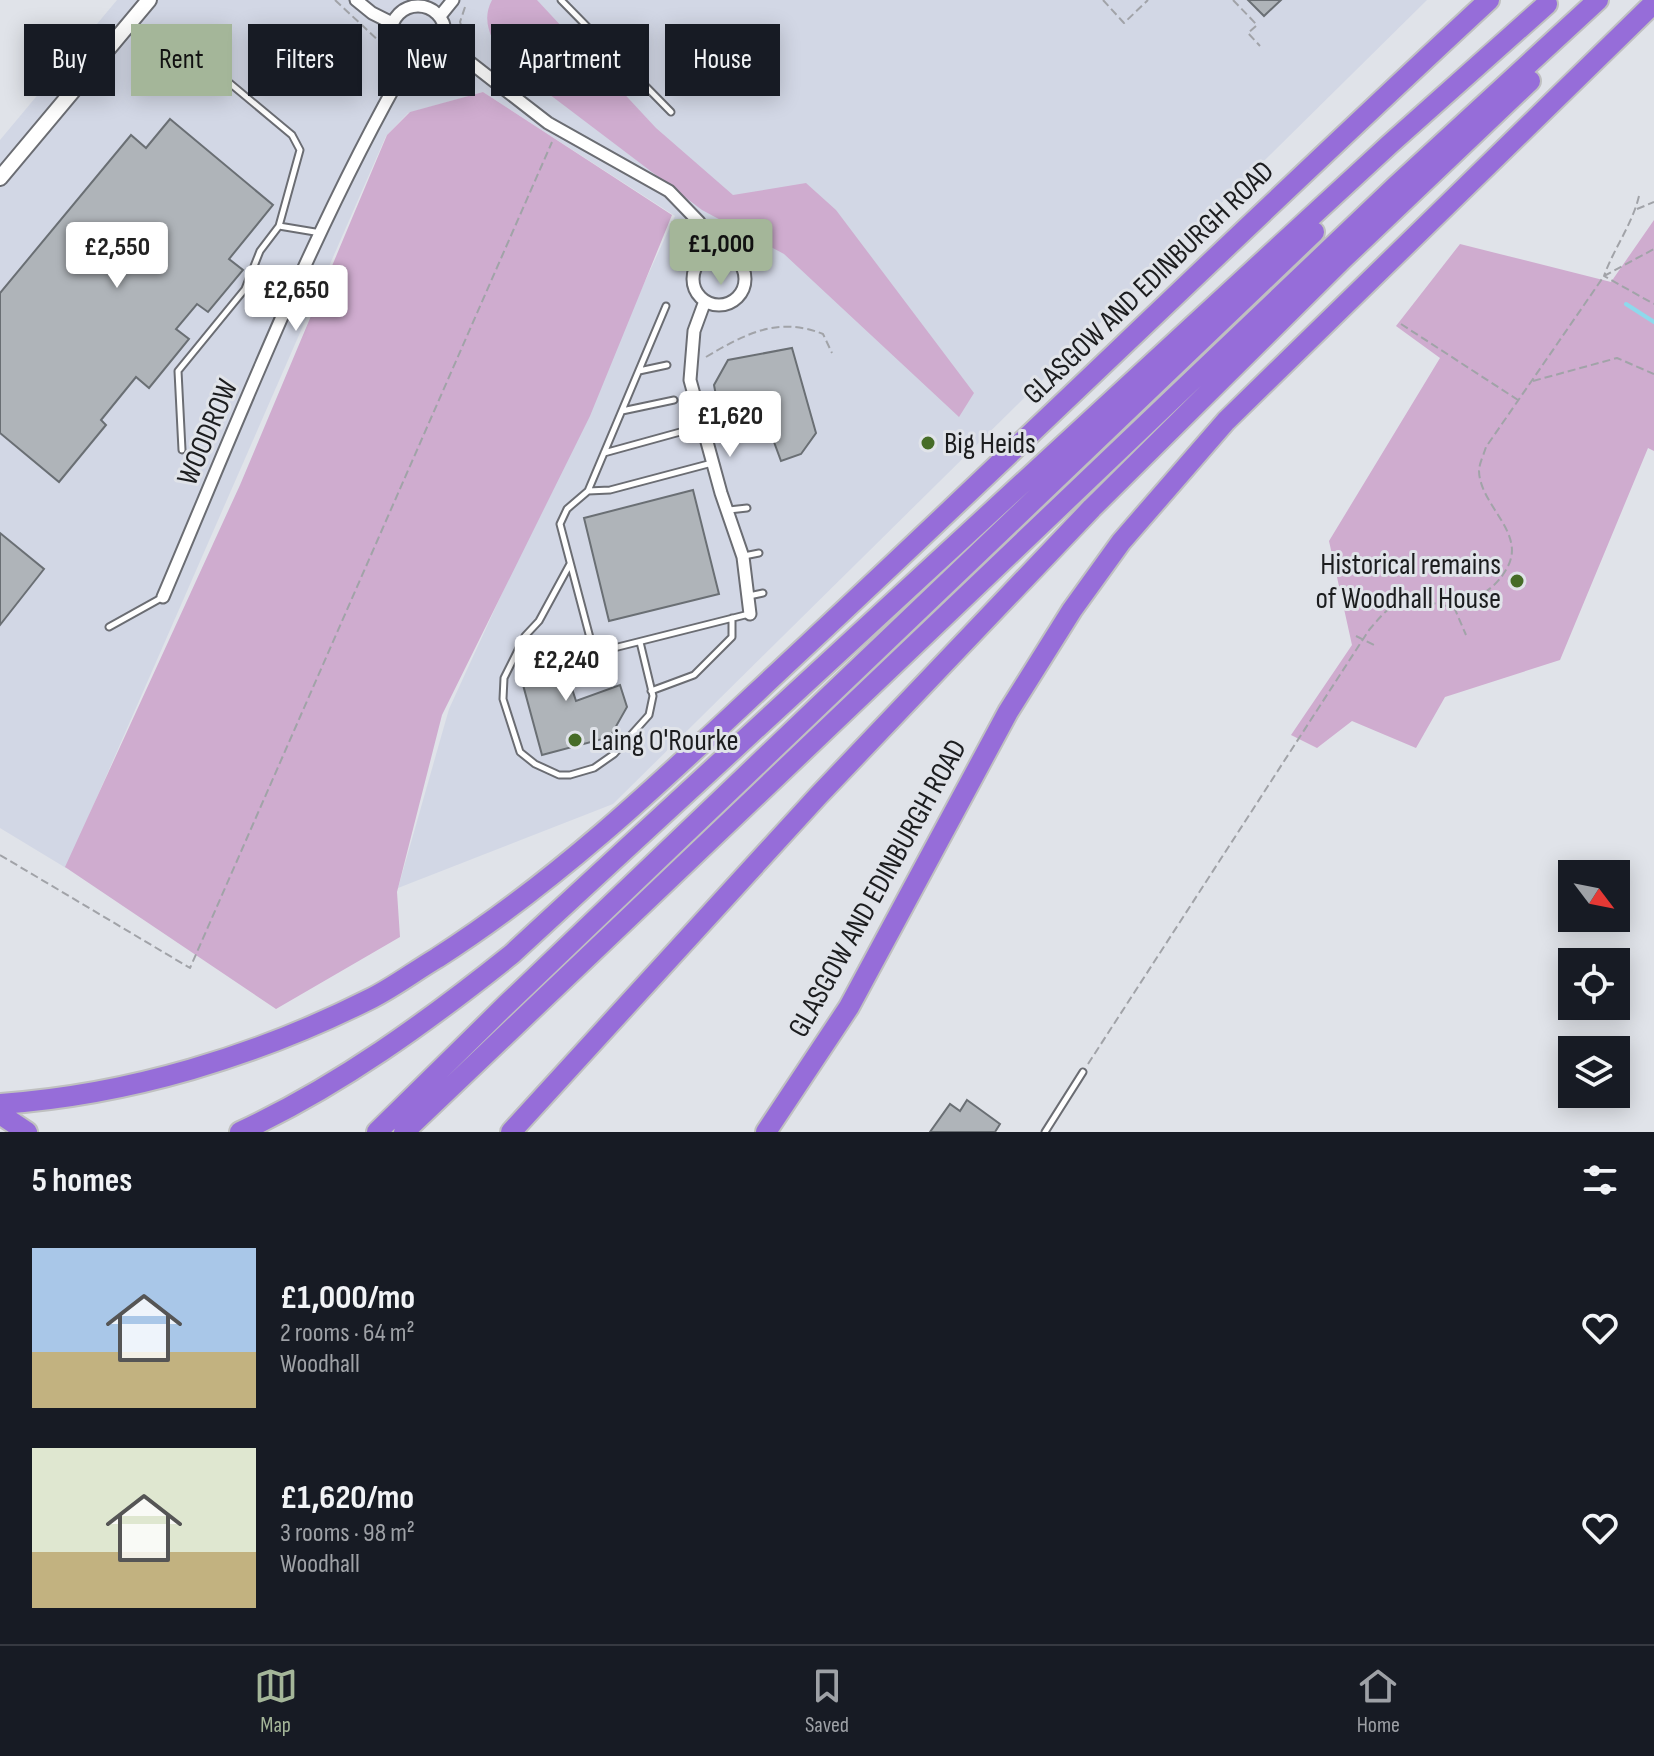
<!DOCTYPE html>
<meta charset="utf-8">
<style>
:root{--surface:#171b24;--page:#242831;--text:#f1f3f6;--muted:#9ea1a6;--line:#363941;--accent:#a4b699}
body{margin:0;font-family:"Sofia Sans Condensed",sans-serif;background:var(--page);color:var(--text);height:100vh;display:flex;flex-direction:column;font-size:30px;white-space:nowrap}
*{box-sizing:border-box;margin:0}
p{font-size:26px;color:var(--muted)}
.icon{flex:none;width:44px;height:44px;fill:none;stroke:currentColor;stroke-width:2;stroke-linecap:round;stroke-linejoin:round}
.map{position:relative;height:1132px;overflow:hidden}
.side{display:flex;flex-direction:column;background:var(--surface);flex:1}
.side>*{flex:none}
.guide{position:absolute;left:24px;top:24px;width:800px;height:72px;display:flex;gap:16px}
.needle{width:52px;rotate:122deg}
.tools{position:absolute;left:1558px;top:860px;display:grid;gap:16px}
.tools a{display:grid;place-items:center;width:72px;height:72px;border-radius:0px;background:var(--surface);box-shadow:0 4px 20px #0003;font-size:40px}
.price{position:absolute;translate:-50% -68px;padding:0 18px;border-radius:8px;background:#fff;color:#222;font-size:26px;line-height:52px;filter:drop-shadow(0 2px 4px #0008)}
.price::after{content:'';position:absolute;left:50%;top:48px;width:24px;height:18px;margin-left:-12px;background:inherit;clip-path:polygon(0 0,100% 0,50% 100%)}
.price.current{background:var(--accent);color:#111}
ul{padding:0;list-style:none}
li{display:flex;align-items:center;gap:24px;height:200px;padding:0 32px}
li span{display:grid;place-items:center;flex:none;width:224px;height:160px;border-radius:0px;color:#555}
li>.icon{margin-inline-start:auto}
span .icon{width:96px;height:96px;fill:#fffc;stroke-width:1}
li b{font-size:34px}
h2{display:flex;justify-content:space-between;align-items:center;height:96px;padding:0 32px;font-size:34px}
.pill{padding:0 28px;border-radius:0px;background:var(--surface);box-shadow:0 4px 20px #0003;font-size:28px;line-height:72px}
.pill.current{background:var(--accent);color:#111}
.menu{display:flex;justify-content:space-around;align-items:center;height:112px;border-top:2px solid var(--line);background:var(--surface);font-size:22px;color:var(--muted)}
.menu a{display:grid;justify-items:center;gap:4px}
.menu .current{color:var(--accent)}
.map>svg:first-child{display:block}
.built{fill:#d2d7e5}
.green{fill:#cfaccf}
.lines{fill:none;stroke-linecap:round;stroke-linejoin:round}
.stream{stroke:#8ed9ec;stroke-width:4}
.building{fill:#afb4b9;stroke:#6a6f74;stroke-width:2}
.lane-casing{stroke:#6b6d73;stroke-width:9}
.street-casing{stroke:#6b6d73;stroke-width:15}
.secondary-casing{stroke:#6b6d73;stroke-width:18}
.highway-casing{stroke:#bfc0c0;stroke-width:24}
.path{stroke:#a1a3a8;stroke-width:2;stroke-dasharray:8 4;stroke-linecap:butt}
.lane{stroke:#fff;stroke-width:5}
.street{stroke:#fff;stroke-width:11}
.secondary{stroke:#fff;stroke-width:14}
.highway{stroke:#966dd9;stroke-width:20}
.poi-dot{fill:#466c27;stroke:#e0e3e9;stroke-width:3}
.labels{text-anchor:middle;stroke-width:6;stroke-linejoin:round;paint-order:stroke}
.street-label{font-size:30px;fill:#1c1d1f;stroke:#e0e3e9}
.poi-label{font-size:30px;fill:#1c1d1f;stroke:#e0e3e9;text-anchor:start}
</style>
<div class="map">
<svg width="1654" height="1132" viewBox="0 0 1654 1132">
<rect width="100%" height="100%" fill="#e0e3e9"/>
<path class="built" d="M117 0H1427L613 804 398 888 449 709 675 216 483 92 408 113 386 136 66 868 0 828V140Z"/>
<path class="green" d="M492 0H537L656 128 733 195 806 183 836 210 974 393 959 417 784 254 702 210 504 60C493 41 480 22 492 0Z
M483 92 672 215 590 416 442 715 397 892 400 937 276 1009 65 867 240 485 387 135 410 112Z
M1654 220V451L1648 448 1560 660 1445 697 1416 748 1352 721 1317 748 1291 735 1352 645 1329 541 1440 358 1396 326 1460 244 1611 282Z"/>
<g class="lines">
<path class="stream" d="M1626 304 1654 322"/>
</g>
<path class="building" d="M1248 0H1281L1264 16Z
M170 119 273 205 229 259 243 270 208 312 197 304 176 329 189 339 149 388 136 377 101 420 106 425 59 482 0 433V293L131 135 146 148Z
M792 348 816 433 801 454 781 461 760 404 719 412 714 385 728 360Z
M693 490 719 594 609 621 584 518Z
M0 533 44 569 0 625Z
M557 642 576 701 620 685 627 707 610 737 542 755 519 670 531 646Z
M967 1100 1000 1124 995 1132H930L950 1104 960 1111Z"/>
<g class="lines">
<g class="lane-casing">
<path id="lane" d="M561 0 671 112
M178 40 292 135 300 150 279 226
M666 306 588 491 610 490 712 463
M639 371 667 365
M622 411 674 400
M706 433 720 431
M182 450 178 371 245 289 260 251 279 226 321 233
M604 453 702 426
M588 491 567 509 560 524 594 653 749 614
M729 510 747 508
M744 556 759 553
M570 564 539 621 525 636 504 678 503 699 520 752 535 764 559 775H570L594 768 614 754 649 715 653 696 640 642
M749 596 763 593
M109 627 163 597
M651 691 694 675 732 637V618
M1045 1132 1083 1072"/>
</g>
<g class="street-casing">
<path id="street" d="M356 0 372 13 392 23
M391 33a27 27 0 1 1 54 0a27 27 0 1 1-54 0Z
M440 16 453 0
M442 46 458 53 548 123 669 191 699 222 711 254
M693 279a26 26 0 1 1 52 0a26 26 0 1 1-52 0Z
M705 301 694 331 690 380 721 493 743 557 750 614
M163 597C240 416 312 230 410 59"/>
</g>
<g class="secondary-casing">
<path id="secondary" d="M0 178 149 0"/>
</g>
<g class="highway-casing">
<path id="highway" d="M0 1104C129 1095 257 1056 372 998 394 987 415 971 437 958 573 871 688 756 806 646 1035 432 1259 213 1489 0
M0 1114 27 1132
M240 1132C339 1086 427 1022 512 954L1390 144 1547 4
M377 1132 507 1004 1314 232
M404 1132 1396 186 1598 0
M511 1132 818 796 1092 508 1343 259 1530 81
M766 1132 849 1007 1008 712 1072 610 1121 542 1226 421 1654 3"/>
</g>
<path class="path" d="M335 0 381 43 385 54 380 86
M1103 0 1124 23 1148 0
M1233 0 1257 25 1248 33 1260 46
M465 7 460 22 467 42
M415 74 420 77 431 68 449 70 452 63
M1639 196C1632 225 1614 248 1604 276L1654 304
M1637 209 1654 202
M1401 324 1518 400
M706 357C745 334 778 316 823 334L832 353
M1533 381 1617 358 1654 374
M1454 607 1466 635
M1356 636 1374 645
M0 855 190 968 552 142
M1088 1064 1369 630C1386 610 1401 591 1430 602 1439 605 1450 608 1460 605 1480 597 1497 587 1507 568 1527 533 1480 506 1479 471 1479 464 1484 454 1486 447L1604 276 1654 249"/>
<use href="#lane" class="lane"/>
<use href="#street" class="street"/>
<use href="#secondary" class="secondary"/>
<use href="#highway" class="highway"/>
</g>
<g class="poi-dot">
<circle cx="928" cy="443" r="8"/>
<circle cx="1517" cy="581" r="8"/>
<circle cx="575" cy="740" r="8"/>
</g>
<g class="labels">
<g class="street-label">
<text transform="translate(1148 282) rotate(-44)" y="10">GLASGOW AND EDINBURGH ROAD</text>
<text transform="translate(207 432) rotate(-67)" y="10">WOODROW</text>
<text transform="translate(877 888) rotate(-61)" y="10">GLASGOW AND EDINBURGH ROAD</text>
</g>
<g class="poi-label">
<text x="944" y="453">Big Heids</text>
<text x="1501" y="574" text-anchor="end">Historical remains<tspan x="1501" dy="34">of Woodhall House</tspan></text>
<text x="591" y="750">Laing O'Rourke</text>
</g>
</g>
</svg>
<div class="tools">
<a><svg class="needle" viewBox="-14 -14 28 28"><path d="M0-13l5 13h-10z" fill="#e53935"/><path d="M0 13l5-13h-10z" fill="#9ea1a6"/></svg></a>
<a><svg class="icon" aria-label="locate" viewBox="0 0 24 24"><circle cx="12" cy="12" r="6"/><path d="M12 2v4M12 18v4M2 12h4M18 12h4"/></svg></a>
<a><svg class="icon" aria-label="layers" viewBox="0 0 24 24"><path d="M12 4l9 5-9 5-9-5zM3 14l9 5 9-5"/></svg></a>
</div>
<b class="price current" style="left:721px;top:287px">£1,000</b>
<b class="price" style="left:117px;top:290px">£2,550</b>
<b class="price" style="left:296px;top:333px">£2,650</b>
<b class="price" style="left:730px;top:459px">£1,620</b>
<b class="price" style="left:566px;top:703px">£2,240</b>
<div class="guide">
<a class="pill">Buy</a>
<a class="pill current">Rent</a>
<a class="pill">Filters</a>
<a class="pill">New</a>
<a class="pill">Apartment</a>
<a class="pill">House</a>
</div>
</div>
<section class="side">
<h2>5 homes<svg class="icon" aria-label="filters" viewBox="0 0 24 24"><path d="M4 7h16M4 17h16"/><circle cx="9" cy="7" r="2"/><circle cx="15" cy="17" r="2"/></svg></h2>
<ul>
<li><span style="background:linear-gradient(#a9c7e8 65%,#c2b280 0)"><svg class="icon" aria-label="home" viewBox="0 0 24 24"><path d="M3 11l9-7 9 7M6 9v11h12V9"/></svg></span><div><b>£1,000/mo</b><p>2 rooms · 64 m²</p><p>Woodhall</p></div><svg class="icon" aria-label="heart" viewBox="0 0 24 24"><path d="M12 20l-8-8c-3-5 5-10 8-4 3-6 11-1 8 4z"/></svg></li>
<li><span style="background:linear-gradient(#dfe7d0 65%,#c2b280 0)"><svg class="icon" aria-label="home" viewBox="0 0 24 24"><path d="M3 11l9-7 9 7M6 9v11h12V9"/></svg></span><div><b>£1,620/mo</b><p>3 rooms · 98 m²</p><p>Woodhall</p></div><svg class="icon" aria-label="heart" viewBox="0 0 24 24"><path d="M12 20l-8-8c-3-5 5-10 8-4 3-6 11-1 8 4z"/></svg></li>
</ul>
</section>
<nav class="menu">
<a class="current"><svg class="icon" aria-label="map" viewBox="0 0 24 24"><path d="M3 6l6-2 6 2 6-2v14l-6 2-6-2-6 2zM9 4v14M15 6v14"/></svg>Map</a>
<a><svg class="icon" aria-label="saved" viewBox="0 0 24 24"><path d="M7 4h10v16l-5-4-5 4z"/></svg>Saved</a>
<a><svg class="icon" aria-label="home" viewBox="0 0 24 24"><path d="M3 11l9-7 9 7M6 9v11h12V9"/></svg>Home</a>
</nav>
